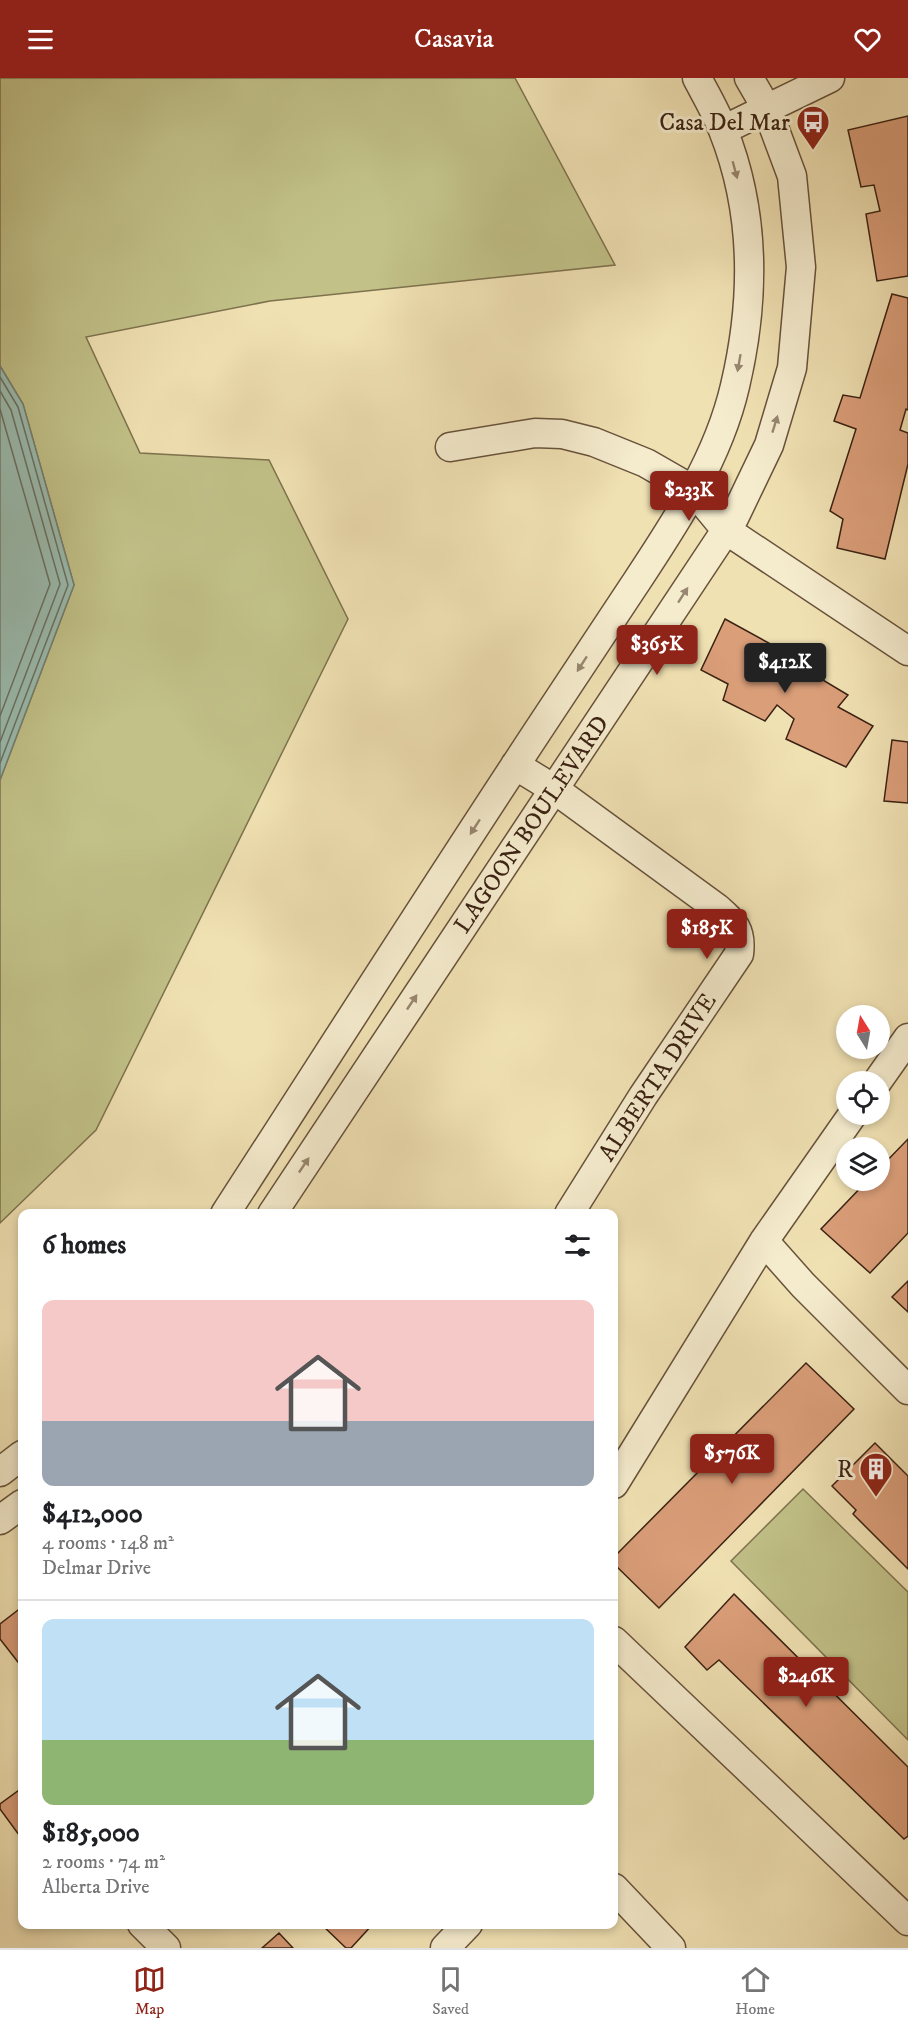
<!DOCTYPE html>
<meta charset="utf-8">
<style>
:root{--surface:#fff;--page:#f6f6f6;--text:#202124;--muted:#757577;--line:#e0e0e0;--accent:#8f2418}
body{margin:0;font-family:"IM FELL DW Pica",serif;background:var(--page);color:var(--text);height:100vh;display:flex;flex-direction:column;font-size:22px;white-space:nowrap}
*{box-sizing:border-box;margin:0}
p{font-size:20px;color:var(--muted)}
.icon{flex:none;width:33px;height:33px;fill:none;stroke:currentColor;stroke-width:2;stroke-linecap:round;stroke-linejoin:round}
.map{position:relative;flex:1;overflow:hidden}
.side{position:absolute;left:18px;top:1131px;width:600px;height:720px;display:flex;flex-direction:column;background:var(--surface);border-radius:12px;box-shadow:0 3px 9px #0003}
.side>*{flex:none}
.needle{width:39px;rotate:349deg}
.fabs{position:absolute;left:836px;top:927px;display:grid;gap:12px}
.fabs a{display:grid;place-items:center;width:54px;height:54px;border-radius:50%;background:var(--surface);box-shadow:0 3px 9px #0003;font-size:30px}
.price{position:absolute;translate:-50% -51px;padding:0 14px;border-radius:6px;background:var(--accent);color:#fff;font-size:20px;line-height:39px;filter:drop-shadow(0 2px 3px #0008)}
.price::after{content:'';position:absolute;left:50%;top:36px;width:18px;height:14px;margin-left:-9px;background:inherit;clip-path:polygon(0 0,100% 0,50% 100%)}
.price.selected{background:#222;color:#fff}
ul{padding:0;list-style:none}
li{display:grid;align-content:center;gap:12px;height:318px;padding:0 24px}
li+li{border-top:2px solid var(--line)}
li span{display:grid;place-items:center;height:186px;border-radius:12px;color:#555}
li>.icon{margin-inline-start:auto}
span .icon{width:108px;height:108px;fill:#fffc;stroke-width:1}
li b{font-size:26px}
h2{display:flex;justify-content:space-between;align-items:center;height:72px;padding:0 24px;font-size:26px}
header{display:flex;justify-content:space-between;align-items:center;height:78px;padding:0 24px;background:var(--accent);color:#fff;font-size:27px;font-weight:600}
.tab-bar{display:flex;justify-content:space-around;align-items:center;height:84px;border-top:2px solid var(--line);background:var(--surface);font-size:16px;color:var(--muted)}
.tab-bar a{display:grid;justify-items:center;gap:3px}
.tab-bar .selected{color:var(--accent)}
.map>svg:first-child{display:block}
.green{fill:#c1c188;stroke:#7e724e;stroke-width:1.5}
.water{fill:#9abdb1;stroke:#747f72;stroke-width:1.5}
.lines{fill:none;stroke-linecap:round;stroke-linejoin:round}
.shore{stroke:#6a7062;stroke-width:1.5}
.building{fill:#da9e79;stroke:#3b2213;stroke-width:1.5}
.minor-casing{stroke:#68523b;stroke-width:31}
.minor{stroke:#f5ecce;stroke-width:28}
.oneway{fill:#988770}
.labels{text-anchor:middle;stroke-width:6;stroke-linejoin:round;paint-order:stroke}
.poi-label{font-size:24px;fill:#3b2213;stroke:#f5ecce;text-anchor:end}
.street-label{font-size:24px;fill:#3b2213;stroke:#f5ecce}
</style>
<header><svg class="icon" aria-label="menu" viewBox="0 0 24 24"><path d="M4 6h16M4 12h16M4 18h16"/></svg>Casavia<svg class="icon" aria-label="heart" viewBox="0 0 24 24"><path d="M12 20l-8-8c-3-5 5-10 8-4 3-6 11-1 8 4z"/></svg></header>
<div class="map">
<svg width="908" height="1870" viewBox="0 0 908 1870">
<rect width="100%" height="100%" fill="#f0e1b3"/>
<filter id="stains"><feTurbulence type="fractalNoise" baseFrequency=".00333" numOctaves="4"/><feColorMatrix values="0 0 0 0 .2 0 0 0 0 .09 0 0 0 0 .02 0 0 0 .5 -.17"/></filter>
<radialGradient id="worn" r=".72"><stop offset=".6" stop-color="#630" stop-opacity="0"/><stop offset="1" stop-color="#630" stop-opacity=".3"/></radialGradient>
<path class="green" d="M0 0H515L615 187 270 223 86 259 140 375 269 382 348 541 96 1052 0 1145V702L74 507 23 326 0 288Z
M803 1411 908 1514V1662L731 1483Z"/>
<path class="water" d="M0 288 23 326 74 507 0 702Z"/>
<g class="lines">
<path class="shore" d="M0 299 18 329 68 507 0 685
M0 313 11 332 60 506 0 664
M0 331 50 506 0 638"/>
</g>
<path class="building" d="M908 38V198L877 203 866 136 880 133 874 107 861 109 848 52Z
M892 216 908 220V332L906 331 900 352 908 355V386L885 481 837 470 843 441 830 433 856 351 834 343 843 317 860 320Z
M725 541 787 575 777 591 791 602 798 587 848 617 838 629 873 648 846 689 786 661 794 641 777 627 765 643 723 622 728 606 701 592Z
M892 662 908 664V725L884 723Z
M908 1061V1155L870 1195 821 1151 868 1102H879V1091Z
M908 1203V1234L892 1219Z
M806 1285 854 1331 659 1530 614 1486V1479Z
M875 1365 908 1398V1491L853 1436 856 1432 832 1408Z
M734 1516 908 1689V1758L904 1761 719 1582 707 1592 685 1569Z
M22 1529V1580L18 1584 0 1561V1546Z
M22 1710V1761L0 1731V1726Z
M321 1846H373L351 1870H346Z
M279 1855 293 1870H262Z"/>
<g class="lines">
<g class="minor-casing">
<path id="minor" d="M723 52 830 0
M450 369 535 355 562 356 594 364 646 385 693 412 726 452 908 573
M515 687 554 711 717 830C734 845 742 852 739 876L643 1018 569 1136
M877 1004 908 960
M225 1136C331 972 436 807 543 645 573 600 603 554 633 509 674 447 718 382 735 308 755 223 756 135 723 52 716 34 706 17 697 0
M272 1136 734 440 769 367 792 290 801 189 792 98 767 31 749 0
M764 1163 803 1207 908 1312
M0 1394 22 1377
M614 1406 764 1163 853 1036
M0 1442 22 1426
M614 1563 908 1843
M614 1810 671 1870
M142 1846 166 1870
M445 1870 468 1846"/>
</g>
<use href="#minor" class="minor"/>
</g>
<defs><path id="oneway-solid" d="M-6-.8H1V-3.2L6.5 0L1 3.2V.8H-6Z" transform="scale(1.5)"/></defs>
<g class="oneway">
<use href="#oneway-solid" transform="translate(735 92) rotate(75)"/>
<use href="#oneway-solid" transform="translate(739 285) rotate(100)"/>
<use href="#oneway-solid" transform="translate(775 346) rotate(-73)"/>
<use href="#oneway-solid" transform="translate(683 517) rotate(-57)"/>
<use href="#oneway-solid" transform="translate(582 586) rotate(123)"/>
<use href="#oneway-solid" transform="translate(475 749) rotate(123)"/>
<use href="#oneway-solid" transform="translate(412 924) rotate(-56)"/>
<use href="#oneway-solid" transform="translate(304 1087) rotate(-56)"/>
</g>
<defs>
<g id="bus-pin" transform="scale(1.725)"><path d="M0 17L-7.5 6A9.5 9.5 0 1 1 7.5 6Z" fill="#8f2418" stroke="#f5ecce"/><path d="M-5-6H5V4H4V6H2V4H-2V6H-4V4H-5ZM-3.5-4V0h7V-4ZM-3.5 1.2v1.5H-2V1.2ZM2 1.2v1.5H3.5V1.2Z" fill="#fff"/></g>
<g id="building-pin" transform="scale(1.725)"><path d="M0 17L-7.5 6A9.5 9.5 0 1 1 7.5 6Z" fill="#8f2418" stroke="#f5ecce"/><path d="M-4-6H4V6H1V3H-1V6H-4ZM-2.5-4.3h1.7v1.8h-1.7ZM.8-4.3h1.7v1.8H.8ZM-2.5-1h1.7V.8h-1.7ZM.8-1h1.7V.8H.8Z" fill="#fff"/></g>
</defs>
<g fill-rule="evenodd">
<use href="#bus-pin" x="813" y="44"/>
<use href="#building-pin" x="876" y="1391"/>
</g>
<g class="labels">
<g class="poi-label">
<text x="790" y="52">Casa Del Mar</text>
<text x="853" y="1399">R</text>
</g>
<g class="street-label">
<text transform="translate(531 746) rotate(-56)" y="8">LAGOON BOULEVARD</text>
<text transform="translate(657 999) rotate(-57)" y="8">ALBERTA DRIVE</text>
</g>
</g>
<rect width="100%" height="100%" filter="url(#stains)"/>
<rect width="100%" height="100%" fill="url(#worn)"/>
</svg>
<div class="fabs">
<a><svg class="needle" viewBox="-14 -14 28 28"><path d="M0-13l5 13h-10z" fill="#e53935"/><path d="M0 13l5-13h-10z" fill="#757577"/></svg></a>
<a><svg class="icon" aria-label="locate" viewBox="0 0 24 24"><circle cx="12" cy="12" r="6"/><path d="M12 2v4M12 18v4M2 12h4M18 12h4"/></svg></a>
<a><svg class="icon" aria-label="layers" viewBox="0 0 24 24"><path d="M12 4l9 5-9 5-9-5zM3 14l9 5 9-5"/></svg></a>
</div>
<b class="price" style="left:689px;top:444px">$233K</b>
<b class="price" style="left:657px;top:598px">$365K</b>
<b class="price selected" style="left:785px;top:616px">$412K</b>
<b class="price" style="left:707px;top:882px">$185K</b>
<b class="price" style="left:732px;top:1407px">$576K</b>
<b class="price" style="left:806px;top:1630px">$246K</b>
<section class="side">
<h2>6 homes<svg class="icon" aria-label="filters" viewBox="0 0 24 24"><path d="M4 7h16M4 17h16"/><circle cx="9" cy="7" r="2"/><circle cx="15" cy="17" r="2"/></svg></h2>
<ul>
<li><span style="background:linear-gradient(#f6c9c9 65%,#9aa5b1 0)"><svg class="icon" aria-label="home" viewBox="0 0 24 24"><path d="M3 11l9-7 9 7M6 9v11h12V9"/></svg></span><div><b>$412,000</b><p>4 rooms · 148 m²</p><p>Delmar Drive</p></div></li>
<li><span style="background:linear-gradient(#bfe0f5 65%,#8fb573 0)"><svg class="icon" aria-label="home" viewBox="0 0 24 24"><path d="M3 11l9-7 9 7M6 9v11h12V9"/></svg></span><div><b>$185,000</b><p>2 rooms · 74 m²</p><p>Alberta Drive</p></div></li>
</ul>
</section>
</div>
<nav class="tab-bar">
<a class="selected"><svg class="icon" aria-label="map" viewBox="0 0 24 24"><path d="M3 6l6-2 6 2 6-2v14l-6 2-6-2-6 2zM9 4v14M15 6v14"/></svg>Map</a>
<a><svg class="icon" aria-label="saved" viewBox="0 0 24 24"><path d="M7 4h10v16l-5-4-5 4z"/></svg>Saved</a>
<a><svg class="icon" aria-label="home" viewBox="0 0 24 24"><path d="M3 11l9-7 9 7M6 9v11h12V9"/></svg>Home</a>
</nav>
